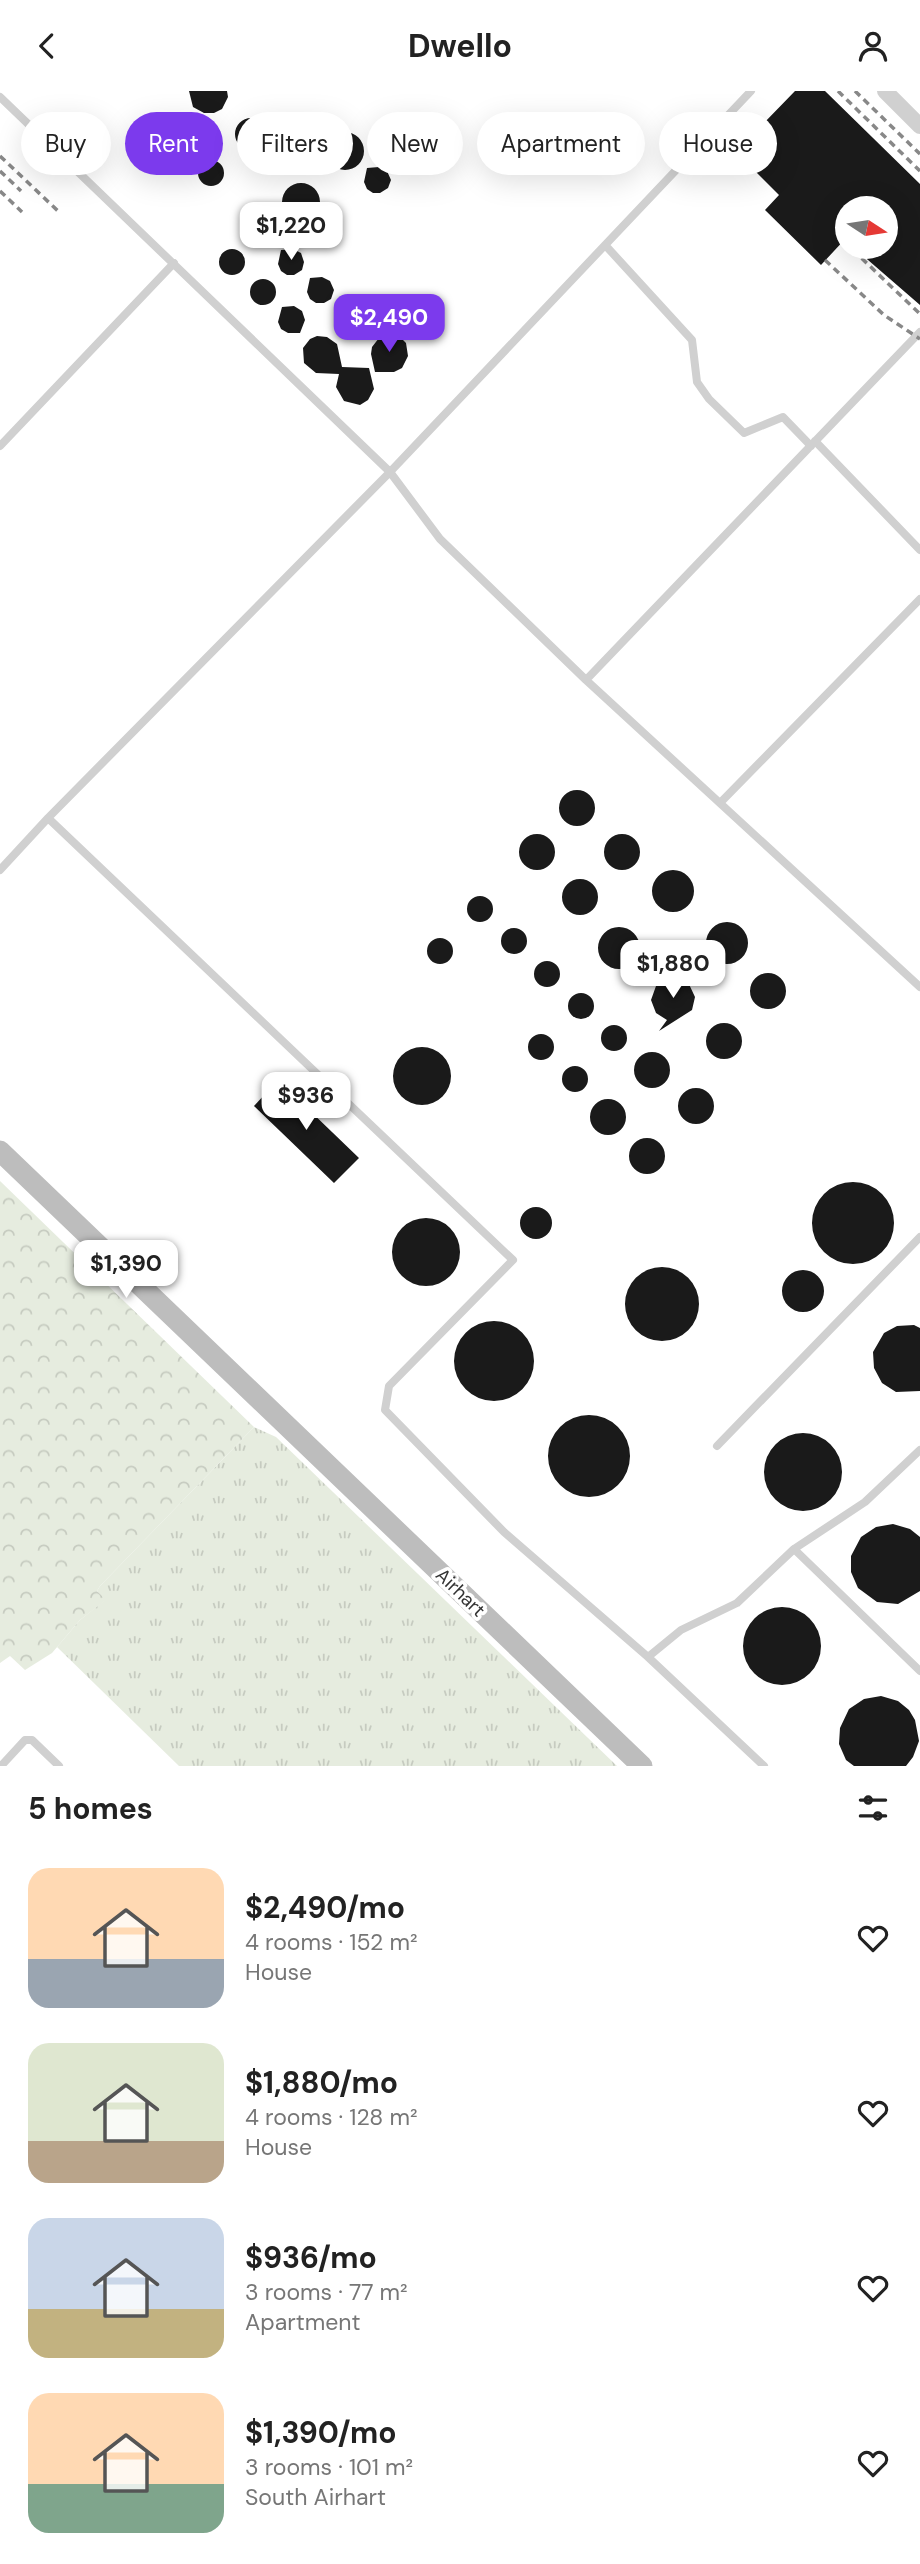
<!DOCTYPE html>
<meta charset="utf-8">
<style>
:root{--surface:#fff;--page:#f2f2f2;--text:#222;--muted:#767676;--accent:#7c3aed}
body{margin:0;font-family:"DM Sans",sans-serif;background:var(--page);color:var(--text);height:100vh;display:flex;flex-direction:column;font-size:26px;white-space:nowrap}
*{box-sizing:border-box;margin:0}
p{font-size:23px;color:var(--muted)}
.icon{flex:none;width:38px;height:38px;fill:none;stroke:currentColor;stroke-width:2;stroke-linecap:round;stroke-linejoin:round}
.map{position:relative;height:1675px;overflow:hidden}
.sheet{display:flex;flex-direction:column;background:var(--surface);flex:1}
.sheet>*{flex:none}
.hud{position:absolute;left:21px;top:21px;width:878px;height:63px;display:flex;gap:14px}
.needle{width:46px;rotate:102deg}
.tools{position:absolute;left:835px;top:105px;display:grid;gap:14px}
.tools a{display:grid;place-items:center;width:63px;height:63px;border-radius:50%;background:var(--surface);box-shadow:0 7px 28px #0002;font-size:35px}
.price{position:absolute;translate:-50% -60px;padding:0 16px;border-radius:14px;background:#fff;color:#222;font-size:23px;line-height:46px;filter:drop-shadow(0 2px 4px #0008)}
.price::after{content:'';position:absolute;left:50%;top:42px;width:21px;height:16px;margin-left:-10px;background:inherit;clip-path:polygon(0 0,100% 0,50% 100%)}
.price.selected{background:var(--accent);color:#fff}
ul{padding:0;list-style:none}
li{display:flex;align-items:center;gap:21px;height:175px;padding:0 28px}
li span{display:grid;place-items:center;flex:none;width:196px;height:140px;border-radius:21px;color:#555}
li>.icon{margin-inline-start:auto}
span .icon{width:84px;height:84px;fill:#fffc;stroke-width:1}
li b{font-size:30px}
h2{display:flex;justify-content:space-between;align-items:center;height:84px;padding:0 28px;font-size:30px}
.pill{padding:0 24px;border-radius:32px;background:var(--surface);box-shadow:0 7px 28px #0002;font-size:24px;line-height:63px}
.pill.selected{background:var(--accent);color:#fff}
header{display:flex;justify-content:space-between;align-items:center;height:91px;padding:0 28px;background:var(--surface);font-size:32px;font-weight:700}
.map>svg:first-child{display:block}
.grass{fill:url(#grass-tufts)}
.forest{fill:url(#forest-crowns)}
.building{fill:#1a1a1a}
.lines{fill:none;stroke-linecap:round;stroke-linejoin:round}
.lane{stroke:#d0d0d0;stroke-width:8}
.street{stroke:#d0d0d0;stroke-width:16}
.secondary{stroke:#bdbdbd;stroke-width:21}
.rail{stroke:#888;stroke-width:3.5;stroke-dasharray:7 5;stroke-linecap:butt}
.labels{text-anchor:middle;stroke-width:7;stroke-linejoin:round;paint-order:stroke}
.street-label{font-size:19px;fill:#333;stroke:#fff}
</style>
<header><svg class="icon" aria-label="back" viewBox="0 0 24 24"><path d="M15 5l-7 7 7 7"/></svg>Dwello<svg class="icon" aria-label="person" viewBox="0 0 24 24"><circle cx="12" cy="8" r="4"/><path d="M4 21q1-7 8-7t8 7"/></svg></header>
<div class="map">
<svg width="920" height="1675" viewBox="0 0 920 1675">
<defs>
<pattern id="grass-tufts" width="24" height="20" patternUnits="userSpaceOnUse" patternTransform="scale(1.75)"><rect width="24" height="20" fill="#e6ecdf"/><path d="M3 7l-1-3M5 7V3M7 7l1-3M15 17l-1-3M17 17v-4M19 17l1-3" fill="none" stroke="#c6cbc0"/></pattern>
<pattern id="forest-crowns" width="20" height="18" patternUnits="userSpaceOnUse" patternTransform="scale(1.75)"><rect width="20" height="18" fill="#e6ecdf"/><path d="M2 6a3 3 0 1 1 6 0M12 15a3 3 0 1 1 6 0" fill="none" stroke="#c6cbc0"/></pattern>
</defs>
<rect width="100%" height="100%" fill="#fff"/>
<path class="grass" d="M254 1336 276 1346 617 1675H179L57 1556 80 1529 105 1509 97 1500 100 1495Z"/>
<path class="forest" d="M0 1090 254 1336 100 1495 97 1500 106 1509 80 1529 52 1562 25 1579 10 1565 0 1572Z"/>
<path class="building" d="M189 0H227L228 6 222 18 214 22H204L193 16Z
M795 0H825L920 93V214L853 156H886V117H847V146L821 174 765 119 779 104 736 61Z
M153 42a19 19 0 1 1 38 0a19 19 0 1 1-38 0Z
M235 43a16 16 0 1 1 32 0a16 16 0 1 1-32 0Z
M326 60a19 19 0 1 1 38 0a19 19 0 1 1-38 0Z
M198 82a13 13 0 1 1 26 0a13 13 0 1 1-26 0Z
M379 76 387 80 391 89 388 97 380 102H373L367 98 364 91 367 77Z
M282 111a19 19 0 1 1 38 0a19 19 0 1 1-38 0Z
M248 143a13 13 0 1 1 26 0a13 13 0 1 1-26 0Z
M219 171a13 13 0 1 1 26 0a13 13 0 1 1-26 0Z
M293 158 301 162 304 171 302 179 294 184H287L281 180 278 173 281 159Z
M322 186 330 190 334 199 331 208 324 212H316L310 208 307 201 310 187Z
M250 201a13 13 0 1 1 26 0a13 13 0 1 1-26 0Z
M294 215 302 220 305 229 300 242H288L281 238 278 231 282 216Z
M386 244 402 248 406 252 408 265 402 277 394 281H375L371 263 372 256 379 247Z
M317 245 327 246 337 253 342 276 369 277 374 298 368 309 360 314 344 310 336 296 339 283 316 282 304 272 303 257 310 248Z
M559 717a18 18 0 1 1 36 0a18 18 0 1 1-36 0Z
M604 761a18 18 0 1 1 36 0a18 18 0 1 1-36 0Z
M519 761a18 18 0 1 1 36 0a18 18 0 1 1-36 0Z
M652 800a21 21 0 1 1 42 0a21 21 0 1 1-42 0Z
M562 806a18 18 0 1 1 36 0a18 18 0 1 1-36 0Z
M467 818a13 13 0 1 1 26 0a13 13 0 1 1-26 0Z
M706 852a21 21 0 1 1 42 0a21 21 0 1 1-42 0Z
M598 857a21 21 0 1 1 42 0a21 21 0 1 1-42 0Z
M501 850a13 13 0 1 1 26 0a13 13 0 1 1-26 0Z
M427 860a13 13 0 1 1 26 0a13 13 0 1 1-26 0Z
M534 883a13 13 0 1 1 26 0a13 13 0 1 1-26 0Z
M750 900a18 18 0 1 1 36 0a18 18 0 1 1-36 0Z
M677 886 688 891 695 906 692 919 659 940 667 929 656 922 651 909 656 895 664 888Z
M568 915a13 13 0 1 1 26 0a13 13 0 1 1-26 0Z
M706 950a18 18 0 1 1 36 0a18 18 0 1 1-36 0Z
M601 947a13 13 0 1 1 26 0a13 13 0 1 1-26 0Z
M528 956a13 13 0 1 1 26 0a13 13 0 1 1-26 0Z
M393 985a29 29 0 1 1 58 0a29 29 0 1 1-58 0Z
M634 979a18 18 0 1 1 36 0a18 18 0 1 1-36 0Z
M562 988a13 13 0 1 1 26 0a13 13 0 1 1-26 0Z
M278 989 359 1067 334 1092 254 1015Z
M678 1015a18 18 0 1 1 36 0a18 18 0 1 1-36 0Z
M590 1026a18 18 0 1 1 36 0a18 18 0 1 1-36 0Z
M629 1065a18 18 0 1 1 36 0a18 18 0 1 1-36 0Z
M812 1132a41 41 0 1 1 82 0a41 41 0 1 1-82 0Z
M520 1132a16 16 0 1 1 32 0a16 16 0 1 1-32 0Z
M392 1161a34 34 0 1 1 68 0a34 34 0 1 1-68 0Z
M625 1213a37 37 0 1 1 74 0a37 37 0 1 1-74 0Z
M782 1200a21 21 0 1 1 42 0a21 21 0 1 1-42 0Z
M454 1270a40 40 0 1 1 80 0a40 40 0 1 1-80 0Z
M914 1234 920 1237V1300L896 1301 882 1292 874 1277 873 1261 884 1242 897 1235Z
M548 1365a41 41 0 1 1 82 0a41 41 0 1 1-82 0Z
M764 1381a39 39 0 1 1 78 0a39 39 0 1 1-78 0Z
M893 1433 910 1438 920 1446V1500L898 1513 877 1511 858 1497 851 1481V1465L861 1446 876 1436Z
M743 1555a39 39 0 1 1 78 0a39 39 0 1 1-78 0Z
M881 1605 898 1610 909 1619 915 1629 919 1650 913 1666 906 1675H854L846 1669 839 1653 840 1637 849 1618 864 1608Z"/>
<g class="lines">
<path class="lane" d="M0 6 390 381 440 448 586 589 920 896
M606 155 692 249 697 291 709 308 744 342 783 326 811 355
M815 350 920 459
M0 355 174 172
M586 589 920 241
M720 712 920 508
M48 727 513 1169 389 1295 385 1319 504 1441 648 1566 764 1675
M0 779 48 727 390 381 751 0
M717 1355 920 1146
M794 1458 920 1580
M648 1566 681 1539 737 1512 794 1458 865 1411 920 1359
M1 1675 25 1649H32L59 1675"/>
<path class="street" d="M885 0 920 35"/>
<path class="secondary" d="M0 1060 642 1675"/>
<path class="rail" d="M838 0 920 80
M855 0 920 63
M0 65 59 121
M0 80 21 100
M0 100 22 121
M853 159 920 223
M825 169 884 224 920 248"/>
</g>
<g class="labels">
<g class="street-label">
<text transform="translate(461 1501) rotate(44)" y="7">Airhart</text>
</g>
</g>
</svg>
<div class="tools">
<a><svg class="needle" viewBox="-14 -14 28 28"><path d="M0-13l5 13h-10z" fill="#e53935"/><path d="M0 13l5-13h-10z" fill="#767676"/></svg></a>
</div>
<b class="price" style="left:291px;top:171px">$1,220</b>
<b class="price selected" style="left:389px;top:263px">$2,490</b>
<b class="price" style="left:673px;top:909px">$1,880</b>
<b class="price" style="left:306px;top:1041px">$936</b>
<b class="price" style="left:126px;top:1209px">$1,390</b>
<div class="hud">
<a class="pill">Buy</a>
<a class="pill selected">Rent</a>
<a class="pill">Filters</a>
<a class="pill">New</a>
<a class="pill">Apartment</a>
<a class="pill">House</a>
</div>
</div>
<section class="sheet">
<h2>5 homes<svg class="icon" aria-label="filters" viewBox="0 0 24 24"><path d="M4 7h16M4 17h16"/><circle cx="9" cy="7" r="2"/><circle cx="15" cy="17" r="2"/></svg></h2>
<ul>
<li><span style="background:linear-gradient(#ffd9b3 65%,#9aa5b1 0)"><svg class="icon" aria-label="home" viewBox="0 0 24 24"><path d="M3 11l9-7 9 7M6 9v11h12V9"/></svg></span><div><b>$2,490/mo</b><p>4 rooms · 152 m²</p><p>House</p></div><svg class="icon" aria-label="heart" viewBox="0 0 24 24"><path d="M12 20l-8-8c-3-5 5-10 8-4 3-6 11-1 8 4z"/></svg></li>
<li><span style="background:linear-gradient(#dfe7d0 70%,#b9a48a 0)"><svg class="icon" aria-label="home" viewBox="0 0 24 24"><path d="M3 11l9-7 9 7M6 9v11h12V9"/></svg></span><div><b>$1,880/mo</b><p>4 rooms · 128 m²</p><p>House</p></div><svg class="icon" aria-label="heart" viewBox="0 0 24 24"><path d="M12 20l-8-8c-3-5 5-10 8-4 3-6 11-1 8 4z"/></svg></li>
<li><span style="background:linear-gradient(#c9d6e8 65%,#c2b280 0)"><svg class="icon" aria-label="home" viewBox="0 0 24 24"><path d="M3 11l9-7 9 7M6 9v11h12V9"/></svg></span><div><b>$936/mo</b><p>3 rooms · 77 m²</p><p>Apartment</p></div><svg class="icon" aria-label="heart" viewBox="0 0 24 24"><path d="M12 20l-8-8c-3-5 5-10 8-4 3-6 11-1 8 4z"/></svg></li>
<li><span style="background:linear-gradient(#ffd9b3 65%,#7fa58c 0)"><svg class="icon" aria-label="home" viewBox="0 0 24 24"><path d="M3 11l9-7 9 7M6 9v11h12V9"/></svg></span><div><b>$1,390/mo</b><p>3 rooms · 101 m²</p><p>South Airhart</p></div><svg class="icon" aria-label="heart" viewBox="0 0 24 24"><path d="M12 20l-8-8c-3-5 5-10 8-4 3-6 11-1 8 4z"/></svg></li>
</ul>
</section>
